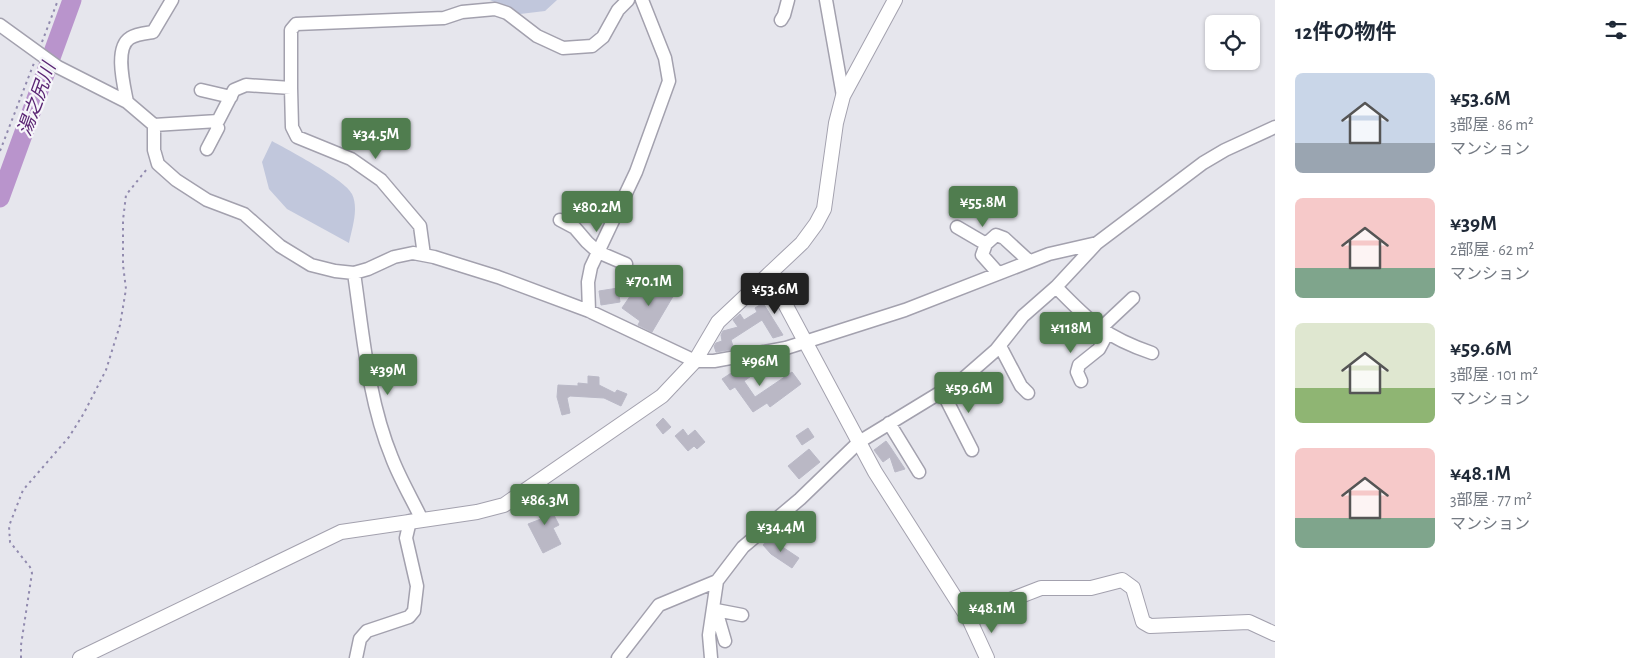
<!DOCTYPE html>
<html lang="ja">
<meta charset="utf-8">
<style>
:root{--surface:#fff;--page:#f6f6f7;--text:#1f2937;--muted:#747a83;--accent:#507d4f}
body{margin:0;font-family:"Alegreya Sans","Noto Sans JP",sans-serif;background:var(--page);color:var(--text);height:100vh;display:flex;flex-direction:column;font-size:19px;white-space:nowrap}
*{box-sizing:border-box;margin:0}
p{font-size:16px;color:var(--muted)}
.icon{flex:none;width:28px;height:28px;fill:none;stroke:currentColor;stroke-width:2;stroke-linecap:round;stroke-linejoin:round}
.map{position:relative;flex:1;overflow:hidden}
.panel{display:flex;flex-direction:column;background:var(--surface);width:375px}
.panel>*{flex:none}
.fabs{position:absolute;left:1205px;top:15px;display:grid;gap:10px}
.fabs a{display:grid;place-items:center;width:55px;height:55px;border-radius:8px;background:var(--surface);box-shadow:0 1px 4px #0004;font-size:25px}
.price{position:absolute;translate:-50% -42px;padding:0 11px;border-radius:5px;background:var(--accent);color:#fff;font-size:16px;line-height:32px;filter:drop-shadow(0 1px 2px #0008)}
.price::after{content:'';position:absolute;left:50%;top:30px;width:15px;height:11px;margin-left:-8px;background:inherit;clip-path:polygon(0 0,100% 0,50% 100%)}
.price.selected{background:#222;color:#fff}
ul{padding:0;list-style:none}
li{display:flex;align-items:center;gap:15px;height:125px;padding:0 20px}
li span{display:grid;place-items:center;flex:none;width:140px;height:100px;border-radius:8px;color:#555}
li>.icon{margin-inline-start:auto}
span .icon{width:60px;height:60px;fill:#fffc;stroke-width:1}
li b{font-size:21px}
h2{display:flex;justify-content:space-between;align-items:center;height:60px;padding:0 20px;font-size:21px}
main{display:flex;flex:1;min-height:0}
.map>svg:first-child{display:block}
.green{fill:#c1c7dc}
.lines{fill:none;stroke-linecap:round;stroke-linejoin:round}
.river{stroke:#b994cc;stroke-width:19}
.building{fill:#bab8c5;stroke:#bab9c7}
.minor-casing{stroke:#a3a1ae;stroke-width:15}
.tertiary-casing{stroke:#a3a1ae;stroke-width:16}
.path{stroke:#918aae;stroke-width:2;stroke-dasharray:2.5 4;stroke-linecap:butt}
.minor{stroke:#fff;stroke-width:12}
.tertiary{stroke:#fff;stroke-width:14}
.labels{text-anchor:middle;stroke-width:4.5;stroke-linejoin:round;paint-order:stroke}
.water-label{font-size:19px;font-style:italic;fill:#5b2674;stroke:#f6f6fa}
</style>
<main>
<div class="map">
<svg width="1275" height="658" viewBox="0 0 1275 658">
<rect width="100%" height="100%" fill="#e6e6ed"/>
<path class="green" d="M490 0H557L545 11 520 14Z
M272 141C288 150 346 180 352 194 359 209 352 228 349 243L287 209 269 189 262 162Z"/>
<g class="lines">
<path class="river" d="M0 198 72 0"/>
</g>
<path class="building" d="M661 284 675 293 652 332 638 325 640 321 622 308 635 289 650 300Z
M618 288 620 302 601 305 599 291Z
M763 303 783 335 773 338 762 320 731 340 734 349 716 352 714 346 716 343 722 341 721 335 723 331 738 327 733 320 740 314 744 320 757 312 755 308Z
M754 362 760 370 744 381 755 397 792 372 801 384 770 407 767 403 753 412 735 387 730 390 722 379 745 364Z
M588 376 599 377V385L615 393 617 390 627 394 621 406 604 398 570 396 567 398 570 413 562 415 557 397 558 385 578 386V383L588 384Z
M663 418 671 427 663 434 656 425Z
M808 428 814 437 802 445 796 436Z
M683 429 688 436 695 430 705 442 697 449 694 446 688 451 675 436Z
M886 441 889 445 905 469 895 472 890 457 883 462 874 450Z
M809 449 820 462 799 479 788 466Z
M544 496 559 525 553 528 561 544 543 553 528 524 541 519 531 503Z
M769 538 799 558 792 568 771 554 763 545Z"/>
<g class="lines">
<g class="minor-casing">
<path id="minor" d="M826 0 843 96
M781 20 784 15 788 0
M0 25 58 67 127 102 154 125 218 121 234 90 246 85 291 88V30L296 24 444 18 462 12 495 9 507 13 537 36 563 48 592 46 603 37 618 10 628 0
M291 88 292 127 297 137 351 159 381 180 420 226 424 255
M201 90 231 97
M127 102C124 86 114 48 130 38 136 34 147 33 153 32L172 0
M154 125V150L158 164 176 180 207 200 244 214 280 246 311 265 335 271 354 273 368 269 394 257 413 253 434 257 498 277 589 311 695 361H714L786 348 905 310 1049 254 1097 243
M207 149 218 128 215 122
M560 220 575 228 587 242 598 252 626 264
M957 227 986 244
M354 273C363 334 368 400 392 458 400 479 412 499 422 520
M998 273 982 255 986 244 996 235 1004 238 1029 261
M1056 287C1090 322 1105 337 1152 353
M589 311 588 282 591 267 636 172 669 81 665 58 642 0
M1100 329 1133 298
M1000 346 1021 386 1028 393
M1081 381 1077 372 1079 365 1099 349 1107 334
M942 391 972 450
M889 423 919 472
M714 609 716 610 725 641
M716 610 742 615
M356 658 360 639 367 631 409 617 414 611 417 586 406 538 410 521
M618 658 659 605 717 581 743 547 800 499 859 442 964 378 996 350 1023 316 1056 287 1097 243 1203 163 1225 150 1275 127
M711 658 709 635 717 581"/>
</g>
<g class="tertiary-casing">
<path id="tertiary" d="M769 274 875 472 970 621 1010 600 1041 588H1091L1122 580 1133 588 1143 622 1150 626 1249 622 1275 634
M970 621 987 658
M80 658 341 532 477 512 504 505 662 396 695 361 718 322 802 243 816 224 824 209 836 123 843 96 895 0"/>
</g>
<path class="path" d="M42 42 58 0
M0 151 34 63
M21 658V645L32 573 30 567 10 542 9 526 23 490 69 437 84 413 106 370 120 325 126 289 123 265V220L126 195 147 169"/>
<use href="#minor" class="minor"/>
<use href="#tertiary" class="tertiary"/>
</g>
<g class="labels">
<g class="water-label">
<text transform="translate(36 99) rotate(-70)" y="7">湯之尻川</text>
</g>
</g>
</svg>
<div class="fabs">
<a><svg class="icon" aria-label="locate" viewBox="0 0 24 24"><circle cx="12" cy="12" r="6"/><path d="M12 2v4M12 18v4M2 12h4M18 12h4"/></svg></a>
</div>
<b class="price" style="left:376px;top:160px">¥34.5M</b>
<b class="price" style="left:983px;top:228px">¥55.8M</b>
<b class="price" style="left:597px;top:233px">¥80.2M</b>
<b class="price" style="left:649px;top:307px">¥70.1M</b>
<b class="price selected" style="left:775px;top:315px">¥53.6M</b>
<b class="price" style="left:1071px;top:354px">¥118M</b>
<b class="price" style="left:760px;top:387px">¥96M</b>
<b class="price" style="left:388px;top:396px">¥39M</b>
<b class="price" style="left:969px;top:414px">¥59.6M</b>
<b class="price" style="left:545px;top:526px">¥86.3M</b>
<b class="price" style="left:781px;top:553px">¥34.4M</b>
<b class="price" style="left:992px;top:634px">¥48.1M</b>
</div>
<section class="panel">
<h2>12件の物件<svg class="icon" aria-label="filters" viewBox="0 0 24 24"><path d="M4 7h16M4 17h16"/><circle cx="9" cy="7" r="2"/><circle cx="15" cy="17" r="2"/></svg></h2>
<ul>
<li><span style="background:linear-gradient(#c9d6e8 70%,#9aa5b1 0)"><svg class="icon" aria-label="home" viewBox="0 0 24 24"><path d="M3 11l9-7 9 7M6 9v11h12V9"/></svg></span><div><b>¥53.6M</b><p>3部屋 · 86 m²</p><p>マンション</p></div></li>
<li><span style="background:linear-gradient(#f6c9c9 70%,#7fa58c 0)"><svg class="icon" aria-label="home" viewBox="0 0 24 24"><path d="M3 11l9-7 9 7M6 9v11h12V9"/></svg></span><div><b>¥39M</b><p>2部屋 · 62 m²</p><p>マンション</p></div></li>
<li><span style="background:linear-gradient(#dfe7d0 65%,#8fb573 0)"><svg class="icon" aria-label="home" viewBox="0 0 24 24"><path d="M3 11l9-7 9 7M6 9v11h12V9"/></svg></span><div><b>¥59.6M</b><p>3部屋 · 101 m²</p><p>マンション</p></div></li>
<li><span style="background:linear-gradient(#f6c9c9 70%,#7fa58c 0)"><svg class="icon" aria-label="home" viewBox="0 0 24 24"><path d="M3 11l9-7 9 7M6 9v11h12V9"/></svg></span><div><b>¥48.1M</b><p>3部屋 · 77 m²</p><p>マンション</p></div></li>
</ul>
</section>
</main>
